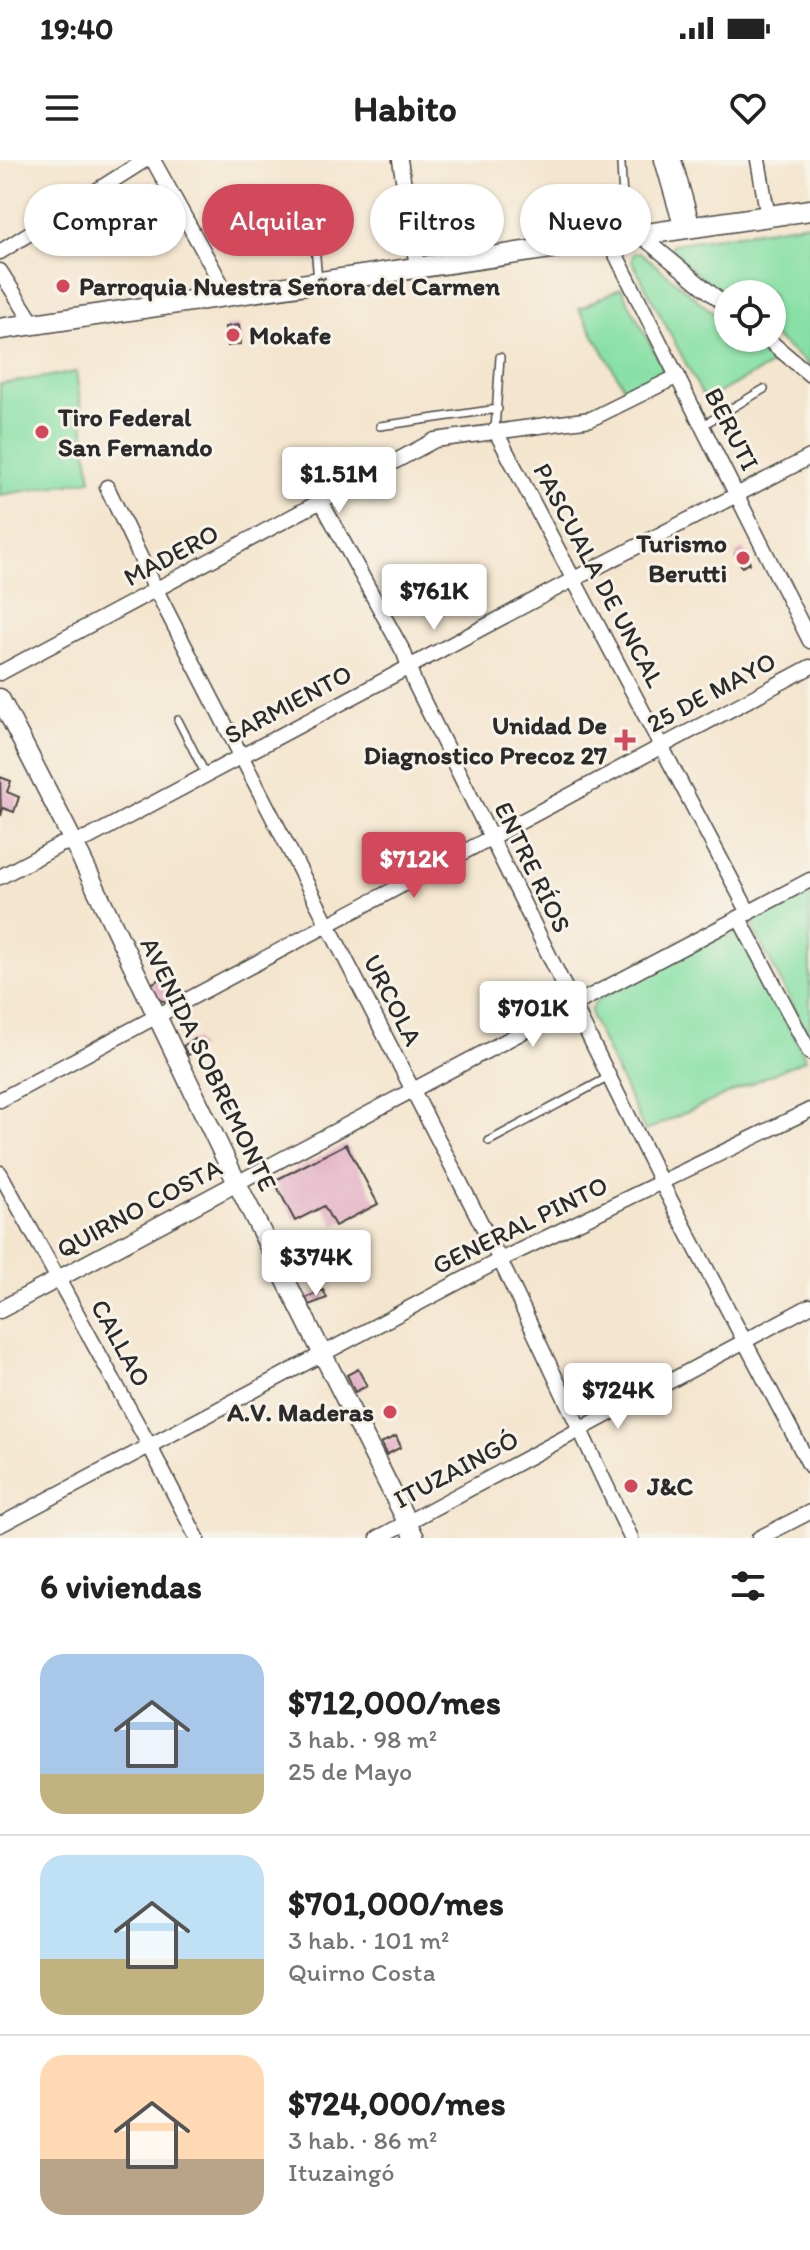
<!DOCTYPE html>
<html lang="es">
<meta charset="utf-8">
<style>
:root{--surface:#fff;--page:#f2f2f2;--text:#222;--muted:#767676;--line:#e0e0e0;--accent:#d1495b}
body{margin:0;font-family:Itim,sans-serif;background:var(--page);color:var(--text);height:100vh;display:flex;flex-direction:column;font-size:30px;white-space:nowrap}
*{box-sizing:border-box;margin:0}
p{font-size:26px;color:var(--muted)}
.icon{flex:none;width:44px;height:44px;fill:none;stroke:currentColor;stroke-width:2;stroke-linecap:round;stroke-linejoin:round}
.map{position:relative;height:1378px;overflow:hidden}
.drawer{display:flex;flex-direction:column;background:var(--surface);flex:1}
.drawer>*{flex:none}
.top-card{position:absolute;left:24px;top:24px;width:762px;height:72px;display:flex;gap:16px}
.buttons{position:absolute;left:714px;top:120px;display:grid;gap:16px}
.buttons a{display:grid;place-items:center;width:72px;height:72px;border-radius:50%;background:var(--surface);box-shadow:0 2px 6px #0004;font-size:40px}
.price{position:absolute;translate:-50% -68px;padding:0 18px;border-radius:8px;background:#fff;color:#222;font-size:26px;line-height:52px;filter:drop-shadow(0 2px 4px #0008)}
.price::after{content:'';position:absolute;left:50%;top:48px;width:24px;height:18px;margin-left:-12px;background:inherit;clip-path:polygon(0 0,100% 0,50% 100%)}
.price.current{background:var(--accent);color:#fff}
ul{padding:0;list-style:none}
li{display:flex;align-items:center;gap:24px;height:200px;padding:0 40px}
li+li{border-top:2px solid var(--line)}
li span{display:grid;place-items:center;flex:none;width:224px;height:160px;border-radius:24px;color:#555}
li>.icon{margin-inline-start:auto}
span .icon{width:96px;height:96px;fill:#fffc;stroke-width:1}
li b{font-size:34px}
h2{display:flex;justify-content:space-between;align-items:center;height:96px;padding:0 40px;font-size:34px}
.chip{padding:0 28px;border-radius:36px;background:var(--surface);box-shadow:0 2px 6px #0004;font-size:28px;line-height:72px}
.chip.current{background:var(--accent);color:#fff}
.status{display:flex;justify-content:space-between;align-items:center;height:56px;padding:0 40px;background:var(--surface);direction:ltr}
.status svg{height:22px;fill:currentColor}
header{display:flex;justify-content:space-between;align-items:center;height:104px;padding:0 40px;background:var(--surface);font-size:36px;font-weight:700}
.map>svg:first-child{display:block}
.green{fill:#87e0a5;stroke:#598668;stroke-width:2}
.building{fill:#e0a7c1}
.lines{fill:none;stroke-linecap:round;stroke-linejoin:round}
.service-casing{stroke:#494743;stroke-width:10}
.minor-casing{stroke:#494743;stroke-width:17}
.tertiary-casing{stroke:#494743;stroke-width:19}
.secondary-casing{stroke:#494743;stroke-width:21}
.primary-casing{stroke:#494743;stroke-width:23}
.service{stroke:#fff;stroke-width:7}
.minor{stroke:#fff;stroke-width:14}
.tertiary{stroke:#fff;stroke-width:16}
.secondary{stroke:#fff;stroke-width:18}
.primary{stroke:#fff;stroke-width:20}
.poi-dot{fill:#d1495b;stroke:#f7f3e8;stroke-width:3}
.labels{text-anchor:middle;stroke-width:6;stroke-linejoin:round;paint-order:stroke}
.poi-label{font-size:26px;font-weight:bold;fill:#2b2b2b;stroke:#f7f3e8;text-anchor:start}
.street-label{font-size:26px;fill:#2b2b2b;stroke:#f7f3e8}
</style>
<div class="status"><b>19:40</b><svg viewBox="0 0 49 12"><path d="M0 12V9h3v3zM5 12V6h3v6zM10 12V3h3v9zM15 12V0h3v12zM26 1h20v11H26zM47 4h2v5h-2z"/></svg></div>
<header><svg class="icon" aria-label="menu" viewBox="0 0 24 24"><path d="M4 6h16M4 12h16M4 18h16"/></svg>Habito<svg class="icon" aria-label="heart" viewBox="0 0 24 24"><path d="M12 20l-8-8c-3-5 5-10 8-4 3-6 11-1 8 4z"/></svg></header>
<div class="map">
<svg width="810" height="1378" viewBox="0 0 810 1378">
<rect width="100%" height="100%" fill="#f7f3e8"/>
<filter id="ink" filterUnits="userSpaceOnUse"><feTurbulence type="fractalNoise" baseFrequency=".0125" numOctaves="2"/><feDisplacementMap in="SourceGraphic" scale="16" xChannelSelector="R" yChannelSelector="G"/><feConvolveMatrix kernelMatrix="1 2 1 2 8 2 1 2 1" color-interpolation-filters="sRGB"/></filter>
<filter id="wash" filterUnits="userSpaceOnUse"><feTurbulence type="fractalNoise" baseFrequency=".006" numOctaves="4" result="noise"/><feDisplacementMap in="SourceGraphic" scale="32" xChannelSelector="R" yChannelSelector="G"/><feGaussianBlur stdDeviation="1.8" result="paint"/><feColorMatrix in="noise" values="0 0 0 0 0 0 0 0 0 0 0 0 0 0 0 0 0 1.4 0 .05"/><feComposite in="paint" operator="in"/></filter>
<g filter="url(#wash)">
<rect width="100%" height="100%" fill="#f4e5ce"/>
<path class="green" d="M810 63V206L772 175V134H728V139L672 93 671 87 673 84Z
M640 92 728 165V178H744L775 203 705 240 632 101 633 94Z
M621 128 664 210 661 216 627 233 579 149Z
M76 212 91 320 0 335V224Z
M810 725V878L755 772 753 759 761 751Z
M735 772 742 778 806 899 645 971 592 859 591 849 597 840 726 773Z"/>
<g id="blocks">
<path class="building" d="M239 165 241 184 228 186 225 167Z
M743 389 750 403 742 407 735 394Z
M0 617 11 621 7 632 19 637 14 652 3 648 1 656Z
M169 814 181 837 170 843 156 839 149 825Z
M195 879 200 888 188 895 183 886Z
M346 984 378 1044 335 1066 324 1046 295 1061 274 1021Z
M323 1130 327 1138 309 1145 306 1138Z
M358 1209 367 1226 355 1232 347 1215Z
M396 1276 401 1287 386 1295 381 1283Z"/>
</g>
</g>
<g filter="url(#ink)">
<use href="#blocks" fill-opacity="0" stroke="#494743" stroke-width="2"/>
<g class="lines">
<g class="service-casing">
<path id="service" d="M621 4 625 74
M311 39 318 121
M703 265 764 229
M380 266 498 249
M495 270 500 197
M178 560 206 615
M489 981 609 917"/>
</g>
<g class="minor-casing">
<path id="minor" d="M153 0 227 134
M400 0 417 107
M662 0 682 69
M674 0 693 67
M758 0 768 57
M640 75 728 147
M608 79 810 481
M0 92 145 0
M0 111 33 163
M766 178 810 215
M495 270 749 753
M107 327 156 430 500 1100 631 1378
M322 343 404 493 415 524 661 1022 810 1306
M0 513 435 280 591 259 678 216
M0 717 60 685 88 678 574 419 810 297
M739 758 810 893
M0 940 810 507
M0 1013 149 1285 197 1378
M237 1023 810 720
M0 1365 500 1100 810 950
M378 1378 810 1146
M759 1378 810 1352"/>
</g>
<g class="tertiary-casing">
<path id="tertiary" d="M0 1150 237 1023"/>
</g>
<g class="secondary-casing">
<path id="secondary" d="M0 538 74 683 237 1023 415 1378"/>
</g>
<g class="primary-casing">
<path id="primary" d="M0 169 810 50"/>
</g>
<use href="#service" class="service"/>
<use href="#minor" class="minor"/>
<use href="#tertiary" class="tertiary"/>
<use href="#secondary" class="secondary"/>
<use href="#primary" class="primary"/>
</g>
</g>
<g class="poi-dot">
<circle cx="63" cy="126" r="8"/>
<circle cx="233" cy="175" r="8"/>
<circle cx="42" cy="272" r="8"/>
<circle cx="743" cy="398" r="8"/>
<path d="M621 568h8v8h8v8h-8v8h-8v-8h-8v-8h8z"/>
<circle cx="390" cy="1252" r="8"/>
<circle cx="631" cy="1326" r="8"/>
</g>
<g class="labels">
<g class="poi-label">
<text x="79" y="135">Parroquia Nuestra Señora del Carmen</text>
<text x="249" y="184">Mokafe</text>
<text x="58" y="266">Tiro Federal<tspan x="58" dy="30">San Fernando</tspan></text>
<text x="727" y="392" text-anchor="end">Turismo<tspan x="727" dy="30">Berutti</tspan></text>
<text x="607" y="574" text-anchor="end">Unidad De<tspan x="607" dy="30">Diagnostico Precoz 27</tspan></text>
<text x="374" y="1261" text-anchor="end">A.V. Maderas</text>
<text x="647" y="1335">J&amp;C</text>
</g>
<g class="street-label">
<text transform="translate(732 269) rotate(63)" y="9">BERUTI</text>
<text transform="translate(171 395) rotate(-28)" y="9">MADERO</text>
<text transform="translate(599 415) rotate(62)" y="9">PASCUALA DE UNCAL</text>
<text transform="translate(711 532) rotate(-28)" y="9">25 DE MAYO</text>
<text transform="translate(288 544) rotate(-28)" y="9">SARMIENTO</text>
<text transform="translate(533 707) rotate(64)" y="9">ENTRE RÍOS</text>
<text transform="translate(393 840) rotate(63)" y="9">URCOLA</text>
<text transform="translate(209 904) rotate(64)" y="9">AVENIDA SOBREMONTE</text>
<text transform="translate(139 1048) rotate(-28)" y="9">QUIRNO COSTA</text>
<text transform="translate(520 1065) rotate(-26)" y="9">GENERAL PINTO</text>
<text transform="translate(121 1183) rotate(61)" y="9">CALLAO</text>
<text transform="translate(456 1309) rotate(-28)" y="9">ITUZAINGÓ</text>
</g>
</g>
</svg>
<div class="buttons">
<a><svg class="icon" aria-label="locate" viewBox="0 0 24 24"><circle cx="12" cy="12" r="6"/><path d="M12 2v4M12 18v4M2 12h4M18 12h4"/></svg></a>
</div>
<b class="price" style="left:339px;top:355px">$1.51M</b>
<b class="price" style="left:434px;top:472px">$761K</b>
<b class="price current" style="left:414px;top:740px">$712K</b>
<b class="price" style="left:533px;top:889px">$701K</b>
<b class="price" style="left:316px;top:1138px">$374K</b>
<b class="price" style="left:618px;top:1271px">$724K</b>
<div class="top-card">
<a class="chip">Comprar</a>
<a class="chip current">Alquilar</a>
<a class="chip">Filtros</a>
<a class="chip">Nuevo</a>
</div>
</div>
<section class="drawer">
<h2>6 viviendas<svg class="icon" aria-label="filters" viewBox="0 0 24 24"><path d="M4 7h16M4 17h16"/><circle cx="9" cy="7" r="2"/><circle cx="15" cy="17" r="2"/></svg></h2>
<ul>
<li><span style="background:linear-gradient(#a9c7e8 75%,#c2b280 0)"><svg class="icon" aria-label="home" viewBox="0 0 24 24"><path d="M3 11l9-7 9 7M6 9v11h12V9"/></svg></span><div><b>$712,000/mes</b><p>3 hab. · 98 m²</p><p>25 de Mayo</p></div></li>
<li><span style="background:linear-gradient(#bfe0f5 65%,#c2b280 0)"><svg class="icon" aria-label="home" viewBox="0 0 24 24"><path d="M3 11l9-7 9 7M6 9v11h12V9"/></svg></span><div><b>$701,000/mes</b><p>3 hab. · 101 m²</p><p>Quirno Costa</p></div></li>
<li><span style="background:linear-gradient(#ffd9b3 65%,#b9a48a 0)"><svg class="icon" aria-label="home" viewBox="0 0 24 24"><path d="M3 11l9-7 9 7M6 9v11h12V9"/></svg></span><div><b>$724,000/mes</b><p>3 hab. · 86 m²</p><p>Ituzaingó</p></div></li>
</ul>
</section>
